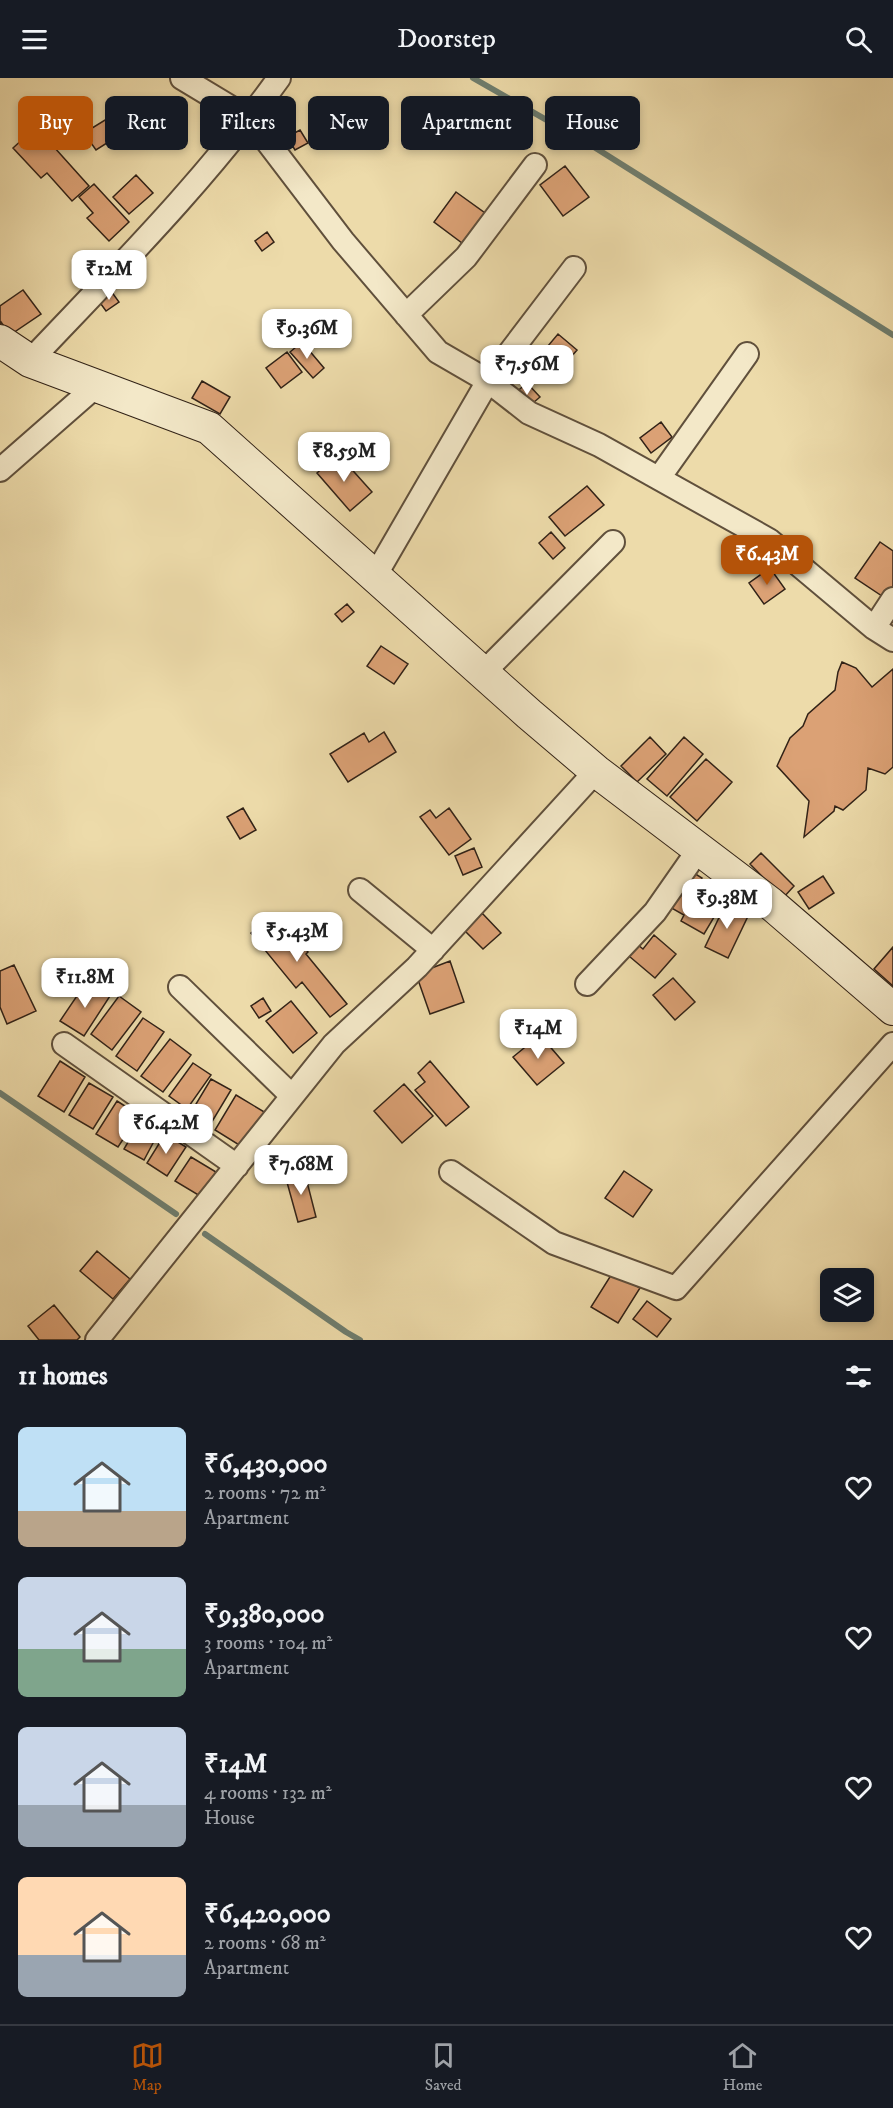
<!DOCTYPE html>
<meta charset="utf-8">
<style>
:root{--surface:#171b24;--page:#20242c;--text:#f1f3f6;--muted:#9ea1a6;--line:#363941;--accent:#b45309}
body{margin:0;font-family:"IM FELL DW Pica",serif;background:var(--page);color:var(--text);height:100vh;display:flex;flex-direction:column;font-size:22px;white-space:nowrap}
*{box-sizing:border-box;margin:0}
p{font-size:20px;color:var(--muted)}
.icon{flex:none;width:33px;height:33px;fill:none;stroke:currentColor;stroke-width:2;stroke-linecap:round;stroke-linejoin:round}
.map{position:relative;height:1262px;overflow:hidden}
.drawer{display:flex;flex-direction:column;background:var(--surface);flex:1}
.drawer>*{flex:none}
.hud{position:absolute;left:18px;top:18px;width:858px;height:54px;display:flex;gap:12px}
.fabs{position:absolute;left:820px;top:1190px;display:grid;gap:12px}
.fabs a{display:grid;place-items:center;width:54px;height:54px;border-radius:9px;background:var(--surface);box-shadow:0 3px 9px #0003;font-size:30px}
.price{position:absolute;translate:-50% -51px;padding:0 14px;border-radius:12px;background:#fff;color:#222;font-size:20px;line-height:39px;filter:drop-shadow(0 2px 3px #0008)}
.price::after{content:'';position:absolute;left:50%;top:36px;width:18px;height:14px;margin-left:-9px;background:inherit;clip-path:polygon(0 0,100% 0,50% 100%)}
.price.on{background:var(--accent);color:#fff}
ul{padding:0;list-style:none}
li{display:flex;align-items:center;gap:18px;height:150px;padding:0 18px}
li span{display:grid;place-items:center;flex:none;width:168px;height:120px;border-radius:9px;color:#555}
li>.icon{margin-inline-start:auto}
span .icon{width:72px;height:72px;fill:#fffc;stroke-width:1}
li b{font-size:26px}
h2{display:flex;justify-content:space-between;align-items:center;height:72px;padding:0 18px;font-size:26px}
.pill{padding:0 21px;border-radius:9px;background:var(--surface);box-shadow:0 3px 9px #0003;font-size:21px;line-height:54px}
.pill.on{background:var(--accent);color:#fff}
header{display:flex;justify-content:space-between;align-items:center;height:78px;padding:0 18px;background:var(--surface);font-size:27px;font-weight:600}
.menu{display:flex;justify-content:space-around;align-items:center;height:84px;border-top:2px solid var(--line);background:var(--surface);font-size:16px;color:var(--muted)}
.menu a{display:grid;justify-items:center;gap:3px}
.menu .on{color:var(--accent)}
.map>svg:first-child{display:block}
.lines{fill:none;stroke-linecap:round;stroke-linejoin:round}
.stream{stroke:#6f7e6f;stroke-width:6}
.building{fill:#dba175;stroke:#312217;stroke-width:1.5}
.street-casing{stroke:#60503c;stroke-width:26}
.secondary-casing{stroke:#312217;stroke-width:34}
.street{stroke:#f3e8c8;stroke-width:22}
.secondary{stroke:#f3e8c8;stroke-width:32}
</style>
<header><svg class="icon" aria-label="menu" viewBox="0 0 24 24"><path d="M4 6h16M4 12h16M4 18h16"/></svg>Doorstep<svg class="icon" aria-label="search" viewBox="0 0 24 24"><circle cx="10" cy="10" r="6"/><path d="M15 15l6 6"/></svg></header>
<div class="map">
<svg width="893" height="1262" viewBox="0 0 893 1262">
<rect width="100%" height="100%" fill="#eddbaa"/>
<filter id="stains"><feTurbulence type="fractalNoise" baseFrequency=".00333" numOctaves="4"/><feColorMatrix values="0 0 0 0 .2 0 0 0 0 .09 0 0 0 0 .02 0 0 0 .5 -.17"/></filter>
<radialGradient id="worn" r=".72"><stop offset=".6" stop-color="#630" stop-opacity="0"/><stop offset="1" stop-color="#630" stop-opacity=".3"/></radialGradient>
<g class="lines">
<path class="stream" d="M473 0 594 69 893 257
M0 1015 176 1136
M205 1156 346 1254 360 1262"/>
</g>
<path class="building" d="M118 34 129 51 96 72 84 55Z
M36 49 89 108 72 123 47 95 41 100 13 70Z
M300 52 308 65 295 72 287 59Z
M565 88 589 119 563 138 540 107Z
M136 97 153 115 129 136 113 119Z
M94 106 129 144 109 163 87 140 93 135 79 119Z
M456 114 485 135 462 165 434 144Z
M267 154 274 164 262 173 255 163Z
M23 212 41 236 10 257 1 244 0 245V228Z
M111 213 119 224 106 233 98 222Z
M558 256 577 272 550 303 532 287Z
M302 264 324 290 313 300 290 274Z
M287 274 302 294 281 310 266 290Z
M202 303 230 319 220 336 192 320Z
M527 305 540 319 527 330 514 316Z
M661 344 672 359 651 375 640 360Z
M338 376 372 414 350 433 317 395Z
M587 408 604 427 565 458 549 439Z
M551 454 565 470 553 481 539 465Z
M880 464 893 473V508L885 520 855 500Z
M770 490 785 511 764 526 749 505Z
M347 526 354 534 342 544 335 536Z
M381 568 408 586 394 606 367 588Z
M842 584 856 590 872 609 893 591V689L885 696 868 690 866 712 843 732 835 728 834 733 804 759 809 723 777 688 790 660 803 648 808 636 835 612 838 594Z
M384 654 396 674 348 704 330 676 364 655 369 664Z
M650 659 666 676 637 704 621 688Z
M684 659 703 676 667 718 647 701Z
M706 681 732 704 697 743 670 719Z
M243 730 256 752 240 761 227 739Z
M449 730 471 761 449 777 420 739 430 732 436 740Z
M474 770 482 789 463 797 455 778Z
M761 775 794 808 783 820 750 786Z
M689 792 702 800 700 804 726 819 704 856 681 843 684 837 668 828Z
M823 798 834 815 809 831 798 814Z
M726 825 749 836 728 880 705 869Z
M276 835 308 874 306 876 347 926 330 939 302 904 296 910 251 855Z
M482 835 501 855 483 871 464 852Z
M654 857 676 876 655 900 623 873 632 862 643 871Z
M893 869V908L874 891Z
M450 883 464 924 430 936 416 896Z
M14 887 36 933 7 946 0 929V893Z
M673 900 695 924 675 942 653 917Z
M87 903 110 918 84 958 60 943Z
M119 918 141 934 112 972 91 956Z
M263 920 271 933 259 940 251 928Z
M291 923 317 955 293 975 266 943Z
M143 940 164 954 137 993 116 978Z
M540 957 564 985 537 1007 513 979Z
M170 961 191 977 163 1014 141 998Z
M60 983 85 999 64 1034 38 1018Z
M430 983 469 1029 446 1048 415 1012 425 1004 418 995Z
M193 985 211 997 187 1031 169 1018Z
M211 1001 231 1012 210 1047 190 1036Z
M89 1005 113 1019 93 1051 69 1037Z
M404 1006 433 1038 402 1065 374 1033Z
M236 1017 266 1035 244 1070 215 1052Z
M117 1023 139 1037 118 1069 96 1056Z
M142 1040 161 1050 144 1082 124 1071Z
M165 1056 186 1069 167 1098 147 1085Z
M191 1079 216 1094 200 1118 175 1103Z
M304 1092 316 1139 298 1144 285 1097Z
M624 1093 652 1112 633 1139 605 1120Z
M97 1173 130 1201 113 1221 80 1193Z
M613 1194 640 1210 618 1245 591 1229Z
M647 1223 671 1241 657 1259 633 1241Z
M54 1227 80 1259 77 1262H39L28 1248Z"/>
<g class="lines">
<g class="street-casing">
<path id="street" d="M182 0 250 41 343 163 438 274 488 303 529 335 599 367 769 462 874 550 893 562
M406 237 466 179 535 87
M30 283C116 192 206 102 279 0
M0 392 96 308
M659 400 747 276
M375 498 488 303 574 190
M874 550 893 521
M483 595 613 464
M360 812 433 872
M587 906 655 834 699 771
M180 909 292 1018
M64 966 237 1088
M451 1094 554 1165 676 1210 893 966
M97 1262 334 966 417 889 596 693"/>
</g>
<g class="secondary-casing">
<path id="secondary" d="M0 263 30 283 209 350 529 636 596 693 770 825 893 931"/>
</g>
<use href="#street" class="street"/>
<use href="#secondary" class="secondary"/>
</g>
<rect width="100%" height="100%" filter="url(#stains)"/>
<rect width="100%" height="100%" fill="url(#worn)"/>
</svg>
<div class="fabs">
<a><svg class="icon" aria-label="layers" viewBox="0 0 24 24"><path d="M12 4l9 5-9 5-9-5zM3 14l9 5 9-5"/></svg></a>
</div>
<b class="price" style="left:109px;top:223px">₹12M</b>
<b class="price" style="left:307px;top:282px">₹9.36M</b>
<b class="price" style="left:527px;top:318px">₹7.56M</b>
<b class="price" style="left:344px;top:405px">₹8.59M</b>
<b class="price on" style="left:767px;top:508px">₹6.43M</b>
<b class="price" style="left:727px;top:852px">₹9.38M</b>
<b class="price" style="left:297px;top:885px">₹5.43M</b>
<b class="price" style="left:85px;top:931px">₹11.8M</b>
<b class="price" style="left:538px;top:982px">₹14M</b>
<b class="price" style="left:166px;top:1077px">₹6.42M</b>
<b class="price" style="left:301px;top:1118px">₹7.68M</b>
<div class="hud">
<a class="pill on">Buy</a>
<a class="pill">Rent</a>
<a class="pill">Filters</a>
<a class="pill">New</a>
<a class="pill">Apartment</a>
<a class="pill">House</a>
</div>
</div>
<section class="drawer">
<h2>11 homes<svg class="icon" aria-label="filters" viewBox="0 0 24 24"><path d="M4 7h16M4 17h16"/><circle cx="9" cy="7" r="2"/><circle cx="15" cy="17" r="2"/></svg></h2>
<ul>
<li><span style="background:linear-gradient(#bfe0f5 70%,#b9a48a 0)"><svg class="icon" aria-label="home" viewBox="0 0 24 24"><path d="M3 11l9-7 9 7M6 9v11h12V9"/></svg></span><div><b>₹6,430,000</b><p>2 rooms · 72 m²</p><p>Apartment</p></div><svg class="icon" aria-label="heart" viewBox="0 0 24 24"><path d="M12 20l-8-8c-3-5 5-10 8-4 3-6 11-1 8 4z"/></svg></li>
<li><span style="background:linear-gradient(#c9d6e8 60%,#7fa58c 0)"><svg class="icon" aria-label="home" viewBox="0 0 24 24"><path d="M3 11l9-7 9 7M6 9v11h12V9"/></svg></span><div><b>₹9,380,000</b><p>3 rooms · 104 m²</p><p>Apartment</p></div><svg class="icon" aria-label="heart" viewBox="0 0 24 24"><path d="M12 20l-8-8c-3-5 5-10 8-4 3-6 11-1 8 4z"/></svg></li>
<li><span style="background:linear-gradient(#c9d6e8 65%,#9aa5b1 0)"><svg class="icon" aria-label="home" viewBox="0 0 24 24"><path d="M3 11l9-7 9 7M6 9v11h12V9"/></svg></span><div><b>₹14M</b><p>4 rooms · 132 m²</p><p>House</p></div><svg class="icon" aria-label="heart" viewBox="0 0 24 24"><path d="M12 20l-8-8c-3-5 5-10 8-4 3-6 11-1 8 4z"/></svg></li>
<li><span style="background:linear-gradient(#ffd9b3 65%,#9aa5b1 0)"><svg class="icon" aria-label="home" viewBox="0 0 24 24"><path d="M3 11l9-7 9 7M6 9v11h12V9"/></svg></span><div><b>₹6,420,000</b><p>2 rooms · 68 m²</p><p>Apartment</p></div><svg class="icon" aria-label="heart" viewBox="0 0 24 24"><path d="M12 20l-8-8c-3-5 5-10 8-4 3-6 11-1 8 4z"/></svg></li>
</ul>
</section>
<nav class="menu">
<a class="on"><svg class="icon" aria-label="map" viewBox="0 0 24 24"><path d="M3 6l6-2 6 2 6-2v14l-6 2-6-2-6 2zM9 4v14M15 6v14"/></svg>Map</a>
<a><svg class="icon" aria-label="saved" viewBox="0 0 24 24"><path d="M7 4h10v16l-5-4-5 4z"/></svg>Saved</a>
<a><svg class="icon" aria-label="home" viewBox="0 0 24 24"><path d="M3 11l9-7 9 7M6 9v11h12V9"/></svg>Home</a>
</nav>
